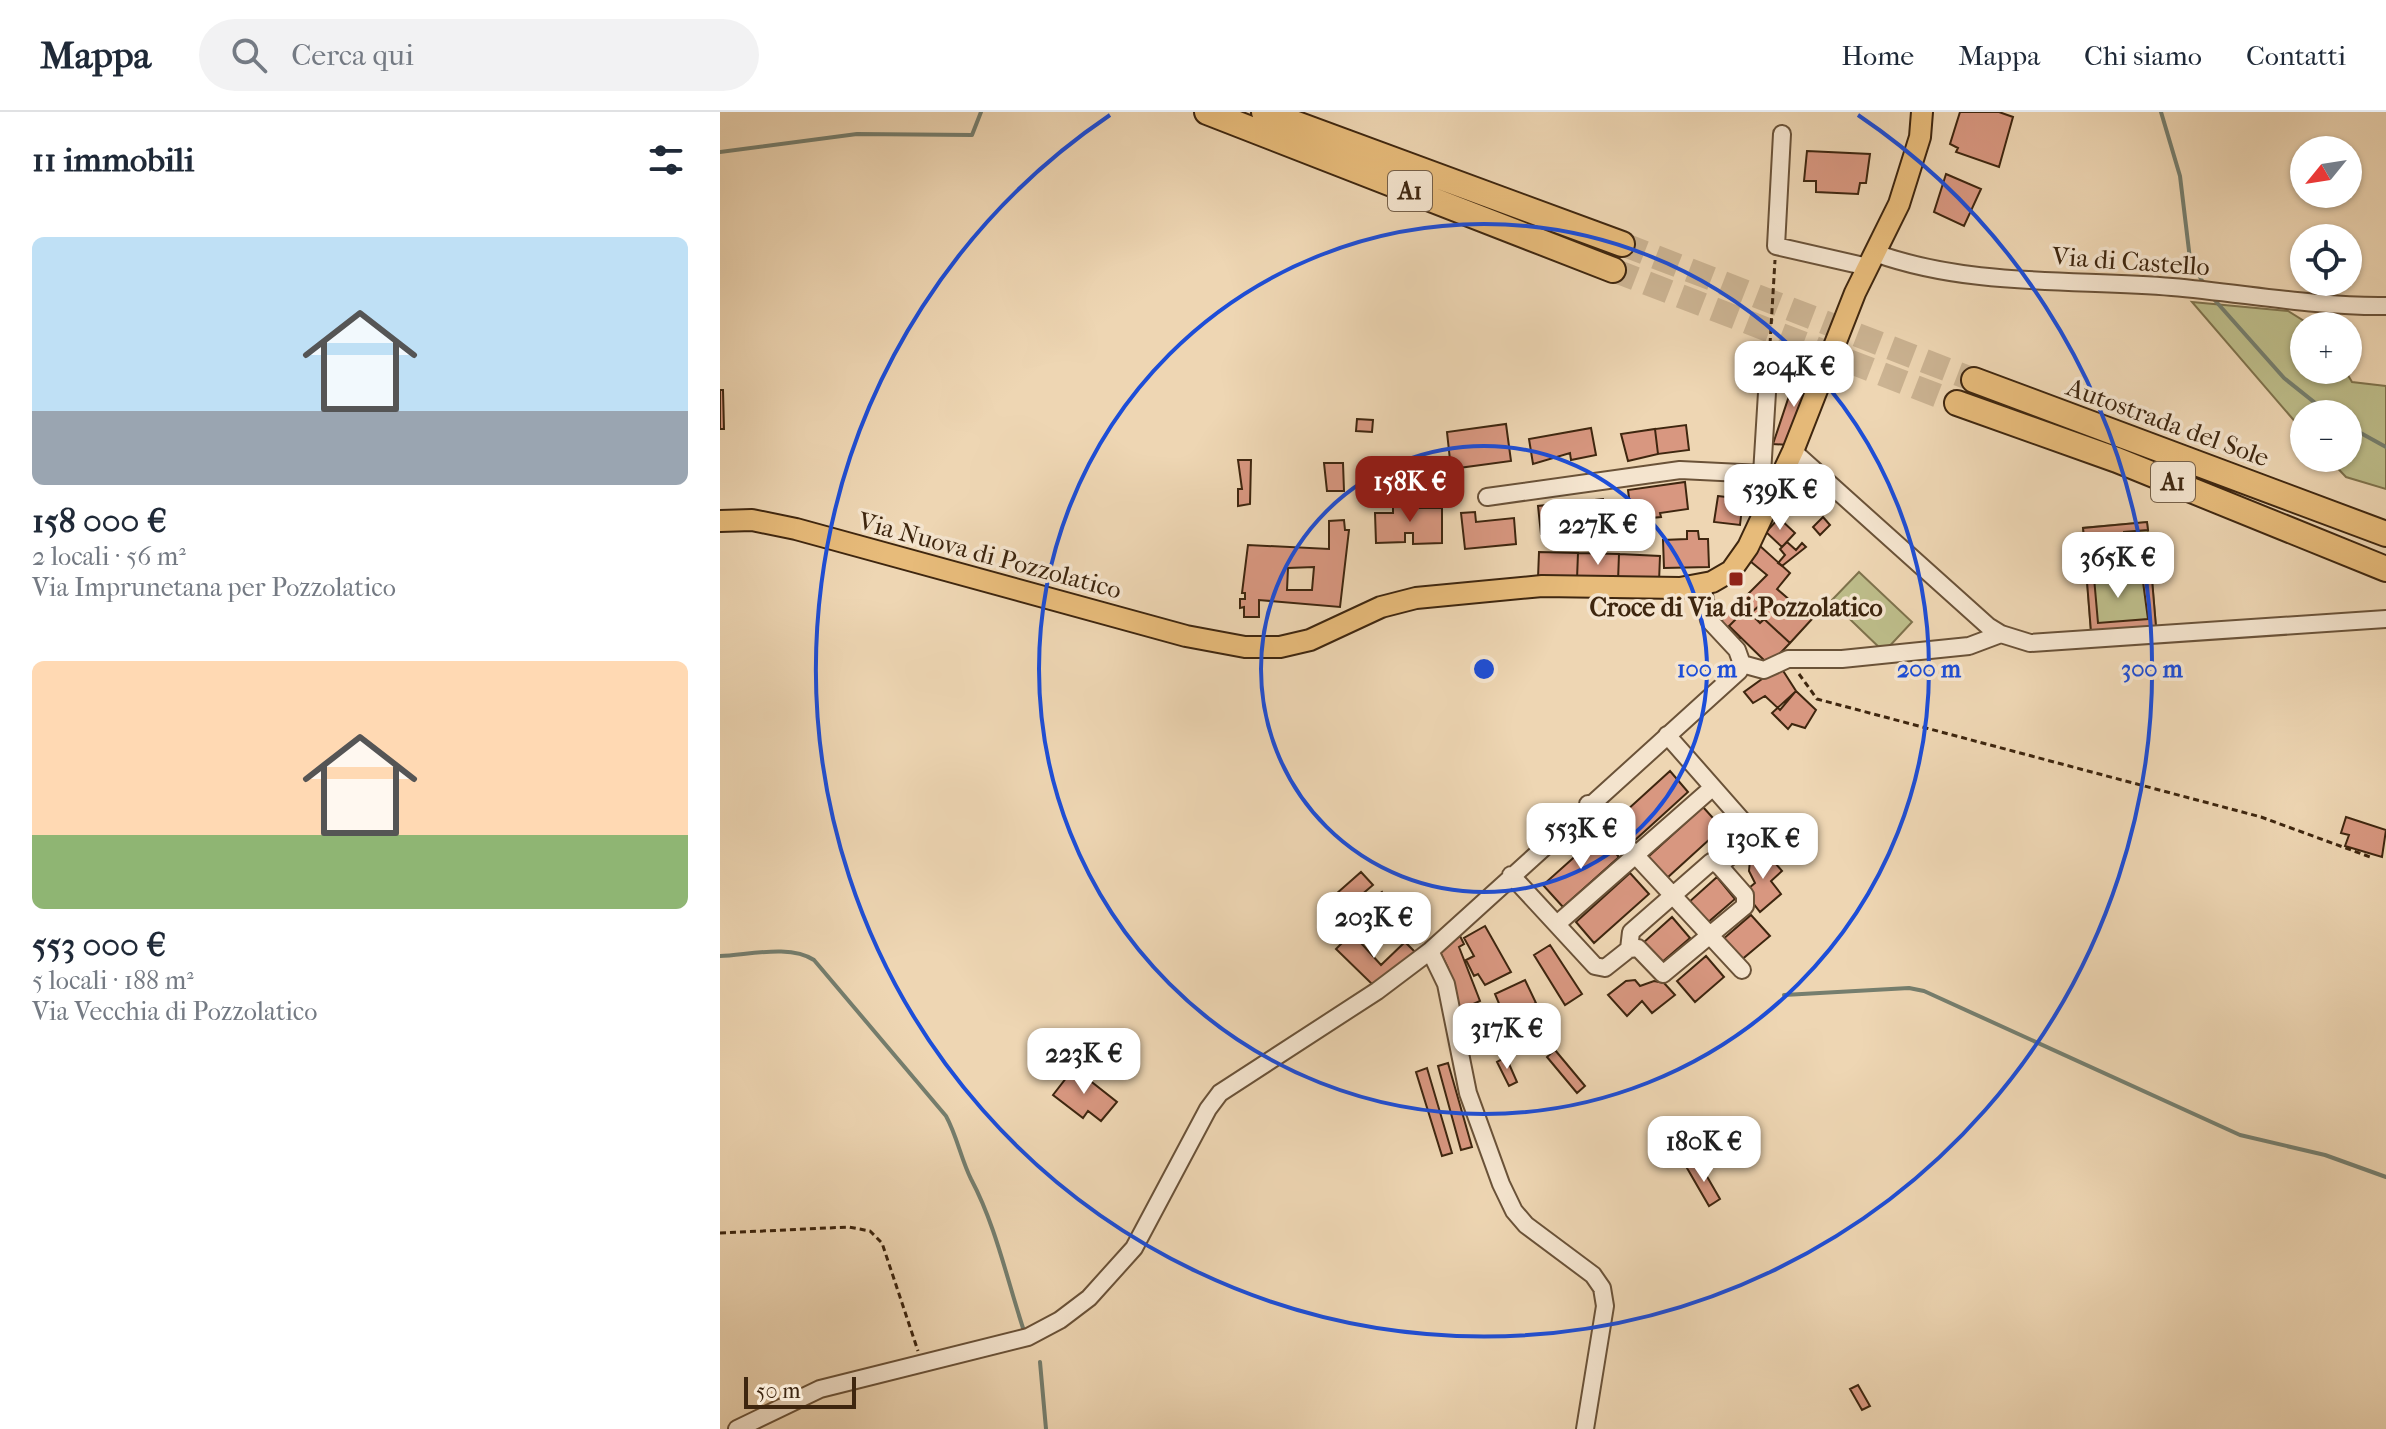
<!DOCTYPE html>
<html lang="it">
<meta charset="utf-8">
<style>
:root{--surface:#fff;--page:#f2f2f3;--text:#1f2937;--muted:#747a83;--line:#e0e1e3;--accent:#8f2418}
body{margin:0;font-family:"IM FELL French Canon",serif;background:var(--page);color:var(--text);height:100vh;display:flex;flex-direction:column;font-size:30px;white-space:nowrap}
*{box-sizing:border-box;margin:0}
p{font-size:26px;color:var(--muted)}
.icon{flex:none;width:44px;height:44px;fill:none;stroke:currentColor;stroke-width:2;stroke-linecap:round;stroke-linejoin:round}
.map{position:relative;flex:1;overflow:hidden}
.drawer{display:flex;flex-direction:column;background:var(--surface);width:720px}
.drawer>*{flex:none}
.needle{width:52px;rotate:240deg}
.tools{position:absolute;left:1570px;top:24px;display:grid;gap:16px}
.tools a{display:grid;place-items:center;width:72px;height:72px;border-radius:50%;background:var(--surface);box-shadow:0 2px 6px #0004;font-size:40px}
.scale{position:absolute;left:24px;bottom:20px;width:112px;box-sizing:border-box;padding-left:8px;border:4px solid #3e260f;border-top:0;font-size:22px;line-height:28px;white-space:nowrap;color:#3e260f;-webkit-text-stroke:6px #f4e4ce;paint-order:stroke}
.price{position:absolute;translate:-50% -68px;padding:0 18px;border-radius:16px;background:#fff;color:#222;font-size:26px;line-height:52px;filter:drop-shadow(0 2px 4px #0008)}
.price::after{content:'';position:absolute;left:50%;top:48px;width:24px;height:18px;margin-left:-12px;background:inherit;clip-path:polygon(0 0,100% 0,50% 100%)}
.price.on{background:var(--accent);color:#fff}
ul{padding:0;list-style:none}
li{display:grid;align-content:center;gap:16px;height:424px;padding:0 32px}
li span{display:grid;place-items:center;height:248px;border-radius:12px;color:#555}
li>.icon{margin-inline-start:auto}
span .icon{width:144px;height:144px;fill:#fffc;stroke-width:1}
li b{font-size:34px}
h2{display:flex;justify-content:space-between;align-items:center;height:96px;padding:0 32px;font-size:34px}
header{display:flex;align-items:center;gap:48px;box-sizing:border-box;height:112px;padding:0 40px;background:var(--surface);border-bottom:2px solid var(--line)}
header strong{font-size:38px}
nav{display:flex;gap:44px;margin-inline-start:auto;font-size:28px}
.search{width:560px;height:72px;background:var(--page);display:flex;align-items:center;gap:20px;box-sizing:border-box;padding:0 28px;border-radius:44px;color:var(--muted);font-size:30px}
main{display:flex;flex:1;min-height:0}
.map>svg:first-child{display:block}
.green{fill:#bdbd8a;stroke:#7e724c;stroke-width:2}
.lines{fill:none;stroke-linecap:round;stroke-linejoin:round}
.stream{stroke:#757e6e;stroke-width:4}
.building{fill:#d89780;stroke:#3e260f;stroke-width:2;fill-rule:evenodd}
.highway-tunnel{stroke:#cbb392;stroke-width:24;stroke-dasharray:24 12;stroke-linecap:butt}
.minor-casing{stroke:#6a5238;stroke-width:20}
.major-casing{stroke:#3e260f;stroke-width:24}
.highway-casing{stroke:#3e260f;stroke-width:28}
.path{stroke:#3e260f;stroke-width:3;stroke-dasharray:6 4;stroke-linecap:butt}
.minor{stroke:#f4e4ce;stroke-width:16}
.major{stroke:#e7bb7a;stroke-width:20}
.highway{stroke:#e7bb7a;stroke-width:24}
.ring{fill:none;stroke:#1d4ed8;stroke-width:4}
.poi-dot{fill:#8f2418;stroke:#f4e4ce;stroke-width:3}
.labels{text-anchor:middle;stroke-width:7;stroke-linejoin:round;paint-order:stroke}
.shield{fill:#f4e4ce;stroke:#755f48;stroke-width:2}
.shield-label{font-size:24px;font-weight:bold;fill:#3e260f}
.street-label{font-size:26px;fill:#3e260f;stroke:#f4e4ce}
.poi-label{font-size:26px;font-weight:bold;fill:#3e260f;stroke:#f4e4ce}
.centre{fill:#1d4ed8;stroke:#f4e4ce;stroke-width:4}
.ring-label{font-size:24px;text-anchor:middle;font-weight:bold;fill:#1d4ed8;stroke:#f4e4ce;stroke-width:7;stroke-linejoin:round;paint-order:stroke}
</style>
<header>
<strong>Mappa</strong>
<div class="search"><svg class="icon" aria-label="search" viewBox="0 0 24 24"><circle cx="10" cy="10" r="6"/><path d="M15 15l6 6"/></svg>Cerca qui</div>
<nav><a>Home</a><a>Mappa</a><a>Chi siamo</a><a>Contatti</a></nav>
</header>
<main>
<section class="drawer">
<h2>11 immobili<svg class="icon" aria-label="filters" viewBox="0 0 24 24"><path d="M4 7h16M4 17h16"/><circle cx="9" cy="7" r="2"/><circle cx="15" cy="17" r="2"/></svg></h2>
<ul>
<li><span style="background:linear-gradient(#bfe0f5 70%,#9aa5b1 0)"><svg class="icon" aria-label="home" viewBox="0 0 24 24"><path d="M3 11l9-7 9 7M6 9v11h12V9"/></svg></span><div><b>158 000 €</b><p>2 locali · 56 m²</p><p>Via Imprunetana per Pozzolatico</p></div></li>
<li><span style="background:linear-gradient(#ffd9b3 70%,#8fb573 0)"><svg class="icon" aria-label="home" viewBox="0 0 24 24"><path d="M3 11l9-7 9 7M6 9v11h12V9"/></svg></span><div><b>553 000 €</b><p>5 locali · 188 m²</p><p>Via Vecchia di Pozzolatico</p></div></li>
</ul>
</section>
<div class="map">
<svg width="1666" height="1317" viewBox="0 0 1666 1317">
<rect width="100%" height="100%" fill="#eed6b3"/>
<filter id="stains"><feTurbulence type="fractalNoise" baseFrequency=".0025" numOctaves="4"/><feColorMatrix values="0 0 0 0 .2 0 0 0 0 .09 0 0 0 0 .02 0 0 0 .5 -.17"/></filter>
<radialGradient id="worn" r=".72"><stop offset=".6" stop-color="#630" stop-opacity="0"/><stop offset="1" stop-color="#630" stop-opacity=".3"/></radialGradient>
<path class="green" d="M1472 190 1568 199 1592 214H1584V258H1625L1632 270 1666 274V377L1626 365 1608 346H1628V302H1584V320Z
M1427 410 1436 515 1371 520 1363 416Z
M1139 460 1192 510 1164 540 1111 489Z"/>
<g class="lines">
<path class="stream" d="M1441 0 1460 64 1470 147 1485 174
M0 40 137 22 252 23 261 0
M1492 185 1564 266 1609 302
M1628 314 1666 335
M0 844C28 843 70 832 94 848L226 1004C237 1024 241 1047 251 1067 276 1114 287 1168 304 1219
M1064 883 1189 876 1204 879 1520 1023 1605 1043 1666 1065
M320 1250 326 1317"/>
</g>
<path class="building" d="M1240 0H1279L1293 5 1279 55 1236 40 1238 36 1230 32Z
M1087 39 1150 42 1146 71H1140L1138 82 1096 80V69H1084Z
M1226 62 1261 77 1244 114 1214 100Z
M1077 260 1095 266 1069 333 1053 332Z
M0 278H3L4 317H0Z
M637 307 653 308 652 320 636 319Z
M786 312 791 349 731 357 727 320Z
M966 313 969 338 938 342 935 317Z
M871 316 876 343 851 348 850 341 813 352 809 327Z
M935 317 938 342 908 349 901 322Z
M518 348H531L530 392 518 394V377H522Z
M604 351H623L624 379H607Z
M965 370 968 397 940 401 941 405 931 406 932 415 913 417 908 378Z
M998 384 1023 387 1020 413 994 410Z
M883 387 886 415 821 422 818 394Z
M673 390H695V396H722V431L693 432V421H685V430L656 431 655 401H673Z
M755 400 756 410 794 406 796 432 745 437 741 401Z
M1103 405 1110 413 1100 423 1093 415Z
M1059 406 1075 421 1062 435 1046 420Z
M624 408 625 418H629L620 495 539 488V505H524V495L520 496V487H525V481H522L528 433 609 437V409ZM594 455 592 478H567L568 456Z
M1427 410 1428 418 1404 420V424H1364L1363 416Z
M967 419H978L979 427H988L989 455 944 456 943 428 967 427Z
M1067 430 1076 438 1082 431 1086 435 1062 454 1058 451 1065 443 1060 437Z
M1371 431 1378 511 1428 507 1421 455H1431L1436 515 1371 520 1364 432Z
M1040 434 1070 461 1057 477 1092 507 1070 531 1044 507 1049 503 1040 493 1031 501 1026 497 1009 514 1020 525 1015 531 1000 510 1047 463 1030 449Z
M819 440 858 441 857 467 818 466Z
M858 441 899 442 898 469 857 467Z
M899 442 940 444 939 470 898 469Z
M1040 493 1049 503 1040 511 1031 501Z
M1026 497 1040 511 1044 507 1070 531 1049 553 1009 514Z
M1060 554 1076 579 1060 598 1045 584 1033 591 1024 580Z
M1076 579 1096 598 1085 616 1072 612 1068 617 1052 601Z
M950 659 968 680 914 729 895 709Z
M983 695 1002 716 947 766 928 745Z
M1626 705 1666 718 1662 745 1625 734 1629 723 1621 721Z
M879 723 899 745 843 795 823 773Z
M1044 738 1062 759 1051 769 1061 782 1040 800 1030 787 1029 776 1035 771 1029 759 1030 748Z
M641 760 653 773 619 802 611 792 619 785 616 782Z
M910 761 929 782 874 831 856 810Z
M997 765 1015 787 986 812 968 791Z
M662 780 685 815 658 834 648 822 655 815 650 808 641 814 631 802Z
M1031 803 1050 824 1020 849 1002 828Z
M952 805 970 826 941 851 923 831Z
M765 814 791 860 765 873 758 862 754 864 746 848 754 844 744 826Z
M632 821 661 853 685 830 697 842 654 874 616 837Z
M740 824 744 832 739 835 760 889 740 898 724 858 728 856 719 838Z
M830 833 862 882 845 893 814 843Z
M986 844 1004 865 975 890 957 869Z
M805 868 816 891 785 906 775 882Z
M915 868 920 874 934 869 944 871 955 883 932 901 922 889 907 904 888 883 906 869Z
M750 910 754 931 744 932 740 912Z
M835 938 865 974 857 981 827 945Z
M786 945 797 970 789 974 777 950Z
M728 951 752 1035 741 1038 718 954Z
M354 956 397 990 381 1009 368 999 363 1006 333 983Z
M707 956 732 1041 722 1044 696 960Z
M978 1049 1000 1087 989 1094 967 1056Z
M1138 1273 1150 1294 1142 1298 1130 1277Z"/>
<g class="lines">
<path class="highway-tunnel" d="M902 132 1254 268
M893 158 1237 291"/>
<g class="minor-casing">
<path id="minor" d="M1062 22 1056 134 1148 155
M1155 141C1249 175 1353 167 1452 175 1523 181 1595 195 1666 194
M1073 339 1268 514 1281 522 1310 531 1666 507
M1048 370 1042 362 1049 248
M767 385 960 358 1042 362
M1022 552 1044 558 1068 547H1122L1249 534 1281 522
M947 623 1028 715 1024 732 999 754
M868 692 1022 858
M791 763 875 854 885 856 909 837 918 836 943 862 1025 794V783L996 750H991L911 820 909 837
M837 812 992 676
M710 839 726 872 748 981 781 1072 794 1099 806 1113 873 1163 882 1176 885 1194 865 1317
M17 1317 100 1277 308 1225 340 1208 369 1186 414 1136 488 997 500 981 657 879 710 839 1019 559 1022 552 1017 538 989 508 982 473"/>
</g>
<g class="major-casing">
<path id="major" d="M0 409 32 408 76 417 466 524 525 535H560L590 528 661 495 696 486 822 474 960 476 992 470 1011 459 1028 435 1073 339 1135 181 1179 92 1200 25 1202 0"/>
</g>
<g class="highway-casing">
<path id="highway" d="M487 0 893 158
M544 0 902 132
M1254 268 1666 422
M1237 291 1397 348 1666 457"/>
</g>
<path class="path" d="M1050 232 1055 148
M1079 562 1097 587 1541 705 1653 746
M0 1121 129 1115 150 1119 162 1131 198 1239"/>
<use href="#minor" class="minor"/>
<use href="#major" class="major"/>
<use href="#highway" class="highway"/>
</g>
<g class="ring">
<circle cx="764" cy="557" r="223"/>
<circle cx="764" cy="557" r="445"/>
<path d="M1138 3A668 668 0 1 1 390 3"/>
</g>
<rect class="poi-dot" x="1008" y="459" width="16" height="16" rx="4"/>
<g class="labels">
<g class="shield">
<rect x="668" y="59" width="44" height="40" rx="6"/>
<rect x="1431" y="350" width="44" height="40" rx="6"/>
</g>
<g class="shield-label">
<text x="690" y="87">A1</text>
<text x="1453" y="378">A1</text>
</g>
<g class="street-label">
<text transform="translate(1411 149) rotate(4)" y="9">Via di Castello</text>
<text transform="translate(1448 310) rotate(20)" y="9">Autostrada del Sole</text>
<text transform="translate(270 443) rotate(15)" y="9">Via Nuova di Pozzolatico</text>
</g>
<g class="poi-label">
<text x="1016" y="504">Croce di Via di Pozzolatico</text>
</g>
</g>
<circle cx="764" cy="557" r="12" class="centre"/>
<g class="ring-label">
<text x="987" y="565">100 m</text>
<text x="1209" y="565">200 m</text>
<text x="1432" y="565">300 m</text>
</g>
<rect width="100%" height="100%" filter="url(#stains)"/>
<rect width="100%" height="100%" fill="url(#worn)"/>
</svg>
<div class="tools">
<a><svg class="needle" viewBox="-14 -14 28 28"><path d="M0-13l5 13h-10z" fill="#e53935"/><path d="M0 13l5-13h-10z" fill="#747a83"/></svg></a>
<a><svg class="icon" aria-label="locate" viewBox="0 0 24 24"><circle cx="12" cy="12" r="6"/><path d="M12 2v4M12 18v4M2 12h4M18 12h4"/></svg></a>
<a>+</a>
<a>−</a>
</div>
<div class="scale">50 m</div>
<b class="price" style="left:1074px;top:297px">204K €</b>
<b class="price on" style="left:690px;top:412px">158K €</b>
<b class="price" style="left:1060px;top:420px">539K €</b>
<b class="price" style="left:878px;top:455px">227K €</b>
<b class="price" style="left:1398px;top:488px">365K €</b>
<b class="price" style="left:861px;top:759px">553K €</b>
<b class="price" style="left:1043px;top:769px">130K €</b>
<b class="price" style="left:654px;top:848px">203K €</b>
<b class="price" style="left:787px;top:959px">317K €</b>
<b class="price" style="left:364px;top:984px">223K €</b>
<b class="price" style="left:984px;top:1072px">180K €</b>
</div>
</main>
